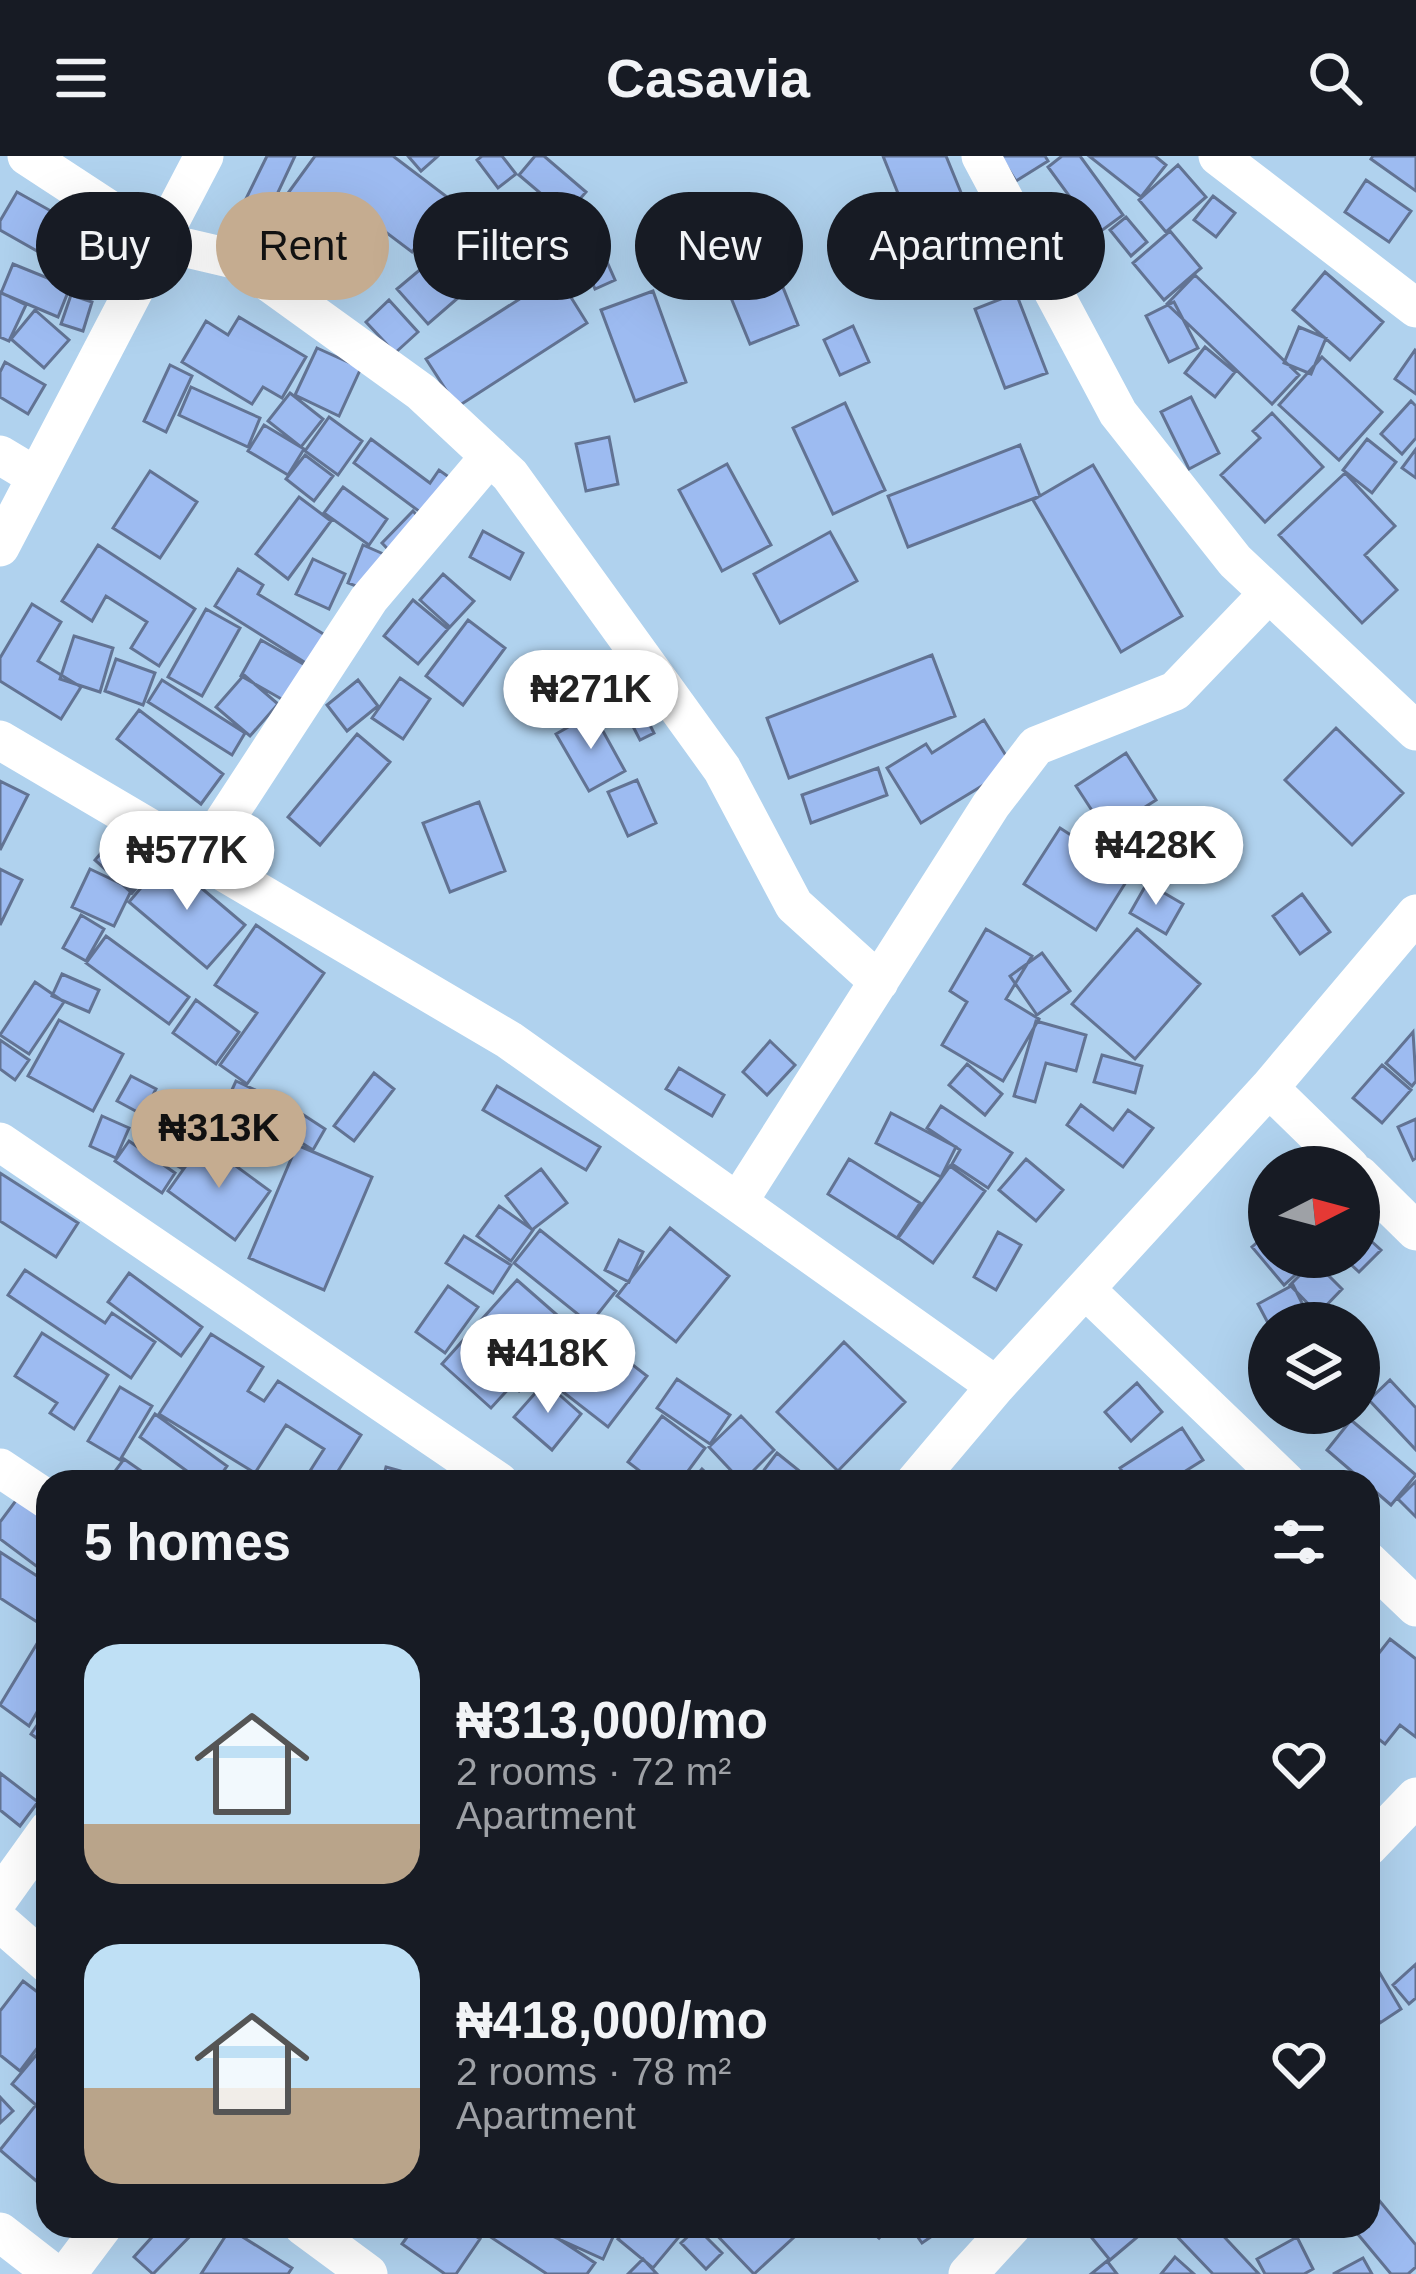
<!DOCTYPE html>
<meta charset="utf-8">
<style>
body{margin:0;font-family:Arial,sans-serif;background:#20242c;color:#f1f3f6;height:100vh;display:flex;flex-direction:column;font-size:45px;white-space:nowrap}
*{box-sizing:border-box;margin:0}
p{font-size:39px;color:#9ea1a6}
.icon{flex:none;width:66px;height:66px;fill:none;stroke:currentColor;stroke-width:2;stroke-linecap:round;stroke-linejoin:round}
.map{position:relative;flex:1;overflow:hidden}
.panel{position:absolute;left:36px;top:1314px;width:1344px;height:768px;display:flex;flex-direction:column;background:#171b24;border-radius:36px;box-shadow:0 12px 48px #0002}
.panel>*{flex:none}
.hud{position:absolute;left:36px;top:36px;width:1344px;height:108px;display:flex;gap:24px}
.needle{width:78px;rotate:84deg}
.controls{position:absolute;left:1248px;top:990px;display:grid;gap:24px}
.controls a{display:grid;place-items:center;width:132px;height:132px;border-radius:50%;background:#171b24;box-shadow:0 12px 48px #0002;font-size:60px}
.price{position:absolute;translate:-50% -102px;padding:0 27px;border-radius:42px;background:#fff;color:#222;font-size:39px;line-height:78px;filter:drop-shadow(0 3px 6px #0008)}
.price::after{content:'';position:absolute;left:50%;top:72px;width:36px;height:27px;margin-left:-18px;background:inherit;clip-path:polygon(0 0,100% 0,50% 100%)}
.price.selected{background:#c5ac90;color:#111}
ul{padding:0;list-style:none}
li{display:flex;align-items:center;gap:36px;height:300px;padding:0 48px}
li span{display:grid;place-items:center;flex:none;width:336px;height:240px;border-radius:36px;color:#555}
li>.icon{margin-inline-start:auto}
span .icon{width:144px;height:144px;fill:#fffc;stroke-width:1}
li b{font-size:51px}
h2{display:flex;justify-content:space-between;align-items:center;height:144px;padding:0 48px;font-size:51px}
.tag{padding:0 42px;border-radius:54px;background:#171b24;box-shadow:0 12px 48px #0002;font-size:42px;line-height:108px}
.tag.selected{background:#c5ac90;color:#111}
header{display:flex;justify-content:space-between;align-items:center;height:156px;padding:0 48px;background:#171b24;font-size:54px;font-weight:700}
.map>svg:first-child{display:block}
</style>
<header><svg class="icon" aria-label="menu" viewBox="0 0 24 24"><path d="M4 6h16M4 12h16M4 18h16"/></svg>Casavia<svg class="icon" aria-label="search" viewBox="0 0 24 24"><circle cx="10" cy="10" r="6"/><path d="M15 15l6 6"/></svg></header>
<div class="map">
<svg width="1416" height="2118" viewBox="0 0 1416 2118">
<rect width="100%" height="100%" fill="#b0d2ee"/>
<path fill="#9dbbf1" stroke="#627393" stroke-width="3" d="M267,0H295L259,77L235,65Z
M315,0H393L451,44L412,96L379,71L357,99L283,44Z
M408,0H438L421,15Z
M482,0H502L516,18L498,32L477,4Z
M535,0H544L586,36L566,59L519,19Z
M883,0H946L989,105L934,127Z
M1000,0H1045L1048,5L1016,25Z
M1062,0H1080L1123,59L1097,78L1048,11Z
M1089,0H1155L1166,9L1141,41Z
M1373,0H1416V35L1371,3Z
M1178,9L1206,41L1166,76L1139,44Z
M1366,24L1411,55L1389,86L1345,56Z
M17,36L124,96L104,133L0,74V65Z
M505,39L533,80L507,99L479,57Z
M1213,40L1235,57L1216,81L1194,64Z
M1076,52L1094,88L1061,104L1044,69Z
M1126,61L1147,86L1131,100L1110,74Z
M462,74L498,82L491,110L456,102Z
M1170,75L1201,112L1164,144L1133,107Z
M762,79L798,169L750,188L713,98Z
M600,90L615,124L595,133L580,98Z
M429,106L459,141L428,168L397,133Z
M13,108L70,131L58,161L1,137Z
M1325,116L1383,166L1350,204L1293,154Z
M557,119L587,167L457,251L426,203Z
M1195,119L1299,219L1272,248L1167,148Z
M653,135L686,226L635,245L601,154Z
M0,136L26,149L9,185L0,181Z
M1016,137L1047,217L1005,232L975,153Z
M71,139L92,146L83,175L61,168Z
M389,144L418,176L395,197L366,166Z
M1174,146L1198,192L1169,206L1146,160Z
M35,154L69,184L44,212L11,183Z
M239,161L306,201L282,242L263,231L252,248L182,206L206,165L228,179Z
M853,170L869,206L840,219L824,184Z
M1299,171L1326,182L1311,218L1284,207Z
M1205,191L1235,216L1215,241L1185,217Z
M317,192L361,212L339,260L295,239Z
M1415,194L1416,195V238L1395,223Z
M1322,201L1382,256L1339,304L1279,249Z
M5,206L45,229L28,258L0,241V216Z
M170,209L192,220L166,276L144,265Z
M191,231L260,262L248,291L179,259Z
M290,237L323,263L301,291L268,265Z
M1191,241L1219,297L1189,313L1161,256Z
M1411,245L1416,250V282L1402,298L1381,278Z
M845,247L885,334L833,358L793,272Z
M1272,257L1323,311L1265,366L1221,319L1260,282L1253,275Z
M329,261L362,285L338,319L305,295Z
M264,269L304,293L288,319L248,295Z
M609,281L618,328L586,335L576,288Z
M371,283L430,327L439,314L470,336L443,373L354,307Z
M1367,283L1396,306L1372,337L1343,314Z
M1020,289L1040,340L908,391L888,340Z
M1416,293V322L1402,312Z
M305,299L333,320L314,345L286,323Z
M727,308L771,389L722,415L679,334Z
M1093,309L1182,460L1121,496L1033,344Z
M150,315L197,346L160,402L113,372Z
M1345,317L1395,370L1365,399L1397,434L1362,467L1279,379Z
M343,331L387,363L369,389L324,357Z
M299,341L331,365L288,423L256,398Z
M413,355L434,378L403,409L382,387Z
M483,375L523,397L510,423L470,401Z
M830,376L857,425L780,467L754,418Z
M98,389L195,453L159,510L131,492L147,466L106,440L92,465L62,445Z
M363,389L388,400L374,437L348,427Z
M313,403L345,418L329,453L296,438Z
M238,413L263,429L258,438L343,490L325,519L215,450Z
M443,418L474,445L450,471L420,444Z
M413,444L448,473L418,508L384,480Z
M32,448L61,466L38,505L81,531L61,563L0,525V502Z
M206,453L240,472L202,540L168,521Z
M468,464L505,492L463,549L426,520Z
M74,480L113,492L100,536L60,523Z
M261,484L305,509L285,545L241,520Z
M932,499L955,560L789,622L767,562Z
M116,503L155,517L143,549L105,535Z
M244,519L278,548L250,580L216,551Z
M400,522L430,543L403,583L372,562Z
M162,524L245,577L232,599L148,546Z
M358,524L378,550L347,575L327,549Z
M639,547L654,577L640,584L625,555Z
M139,554L223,618L201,648L117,583Z
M593,557L625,615L589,635L556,578Z
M984,564L1013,611L921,667L887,612L926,588L932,597Z
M1336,572L1403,637L1352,689L1285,624Z
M357,578L390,606L320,689L288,661Z
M1126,597L1156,644L1106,676L1076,630Z
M878,612L887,639L811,667L802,639Z
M637,624L656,667L628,680L608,636Z
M0,625L28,639L0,694Z
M479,646L505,715L450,736L423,667Z
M1060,672L1131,718L1096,774L1024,728Z
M113,683L150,716L132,737L95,704Z
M166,702L245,769L207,812L129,746Z
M0,713L22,724L0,769Z
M90,713L132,733L114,770L72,751Z
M1147,727L1183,748L1166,778L1130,757Z
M1302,738L1330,776L1300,798L1273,760Z
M81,759L104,773L86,805L63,792Z
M256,769L324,817L247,928L220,909L257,857L215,829Z
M986,773L1032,800L1006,843L1039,863L1003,925L942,889L967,846L950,835Z
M1137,773L1200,828L1135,903L1072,848Z
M106,780L189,841L169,868L86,807Z
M1042,797L1070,835L1037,859L1010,820Z
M62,818L99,834L89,856L52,840Z
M35,826L64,846L29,898L0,879Z
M196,844L239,876L216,908L173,877Z
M59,864L123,898L93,955L28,920Z
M1036,865L1086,879L1076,915L1046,907L1035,946L1014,940Z
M1413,876L1416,925L1412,930L1386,907Z
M0,884L29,904L15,924L0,913Z
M770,885L795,909L767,939L743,916Z
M1102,899L1142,910L1135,937L1094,926Z
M967,908L1002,938L985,959L949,929Z
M1382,909L1411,934L1382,967L1353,942Z
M679,912L724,939L712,960L666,933Z
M374,917L394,933L354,985L334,970Z
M131,920L156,933L143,959L117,945Z
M236,925L294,952L284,975L225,949Z
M497,930L600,991L586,1014L483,954Z
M163,944L206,970L181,1012L138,987Z
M1081,949L1113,974L1128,954L1153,972L1123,1011L1067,969Z
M941,950L1012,997L988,1032L952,1008L960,994L927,972Z
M299,956L325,973L313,994L286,977Z
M891,957L956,991L941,1021L876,987Z
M226,958L263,981L248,1003L212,980Z
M102,960L129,972L116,1002L90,990Z
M1416,963V1002L1413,1004L1398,971Z
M129,985L175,1017L162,1037L115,1005Z
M203,986L270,1035L235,1084L168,1035Z
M297,989L372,1021L324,1134L249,1102Z
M849,1003L920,1047L897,1082L828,1038Z
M1026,1003L1063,1034L1036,1065L999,1034Z
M950,1010L985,1035L933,1107L898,1082Z
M541,1013L567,1047L532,1074L506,1040Z
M0,1017L78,1067L56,1101L0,1065Z
M499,1050L533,1074L511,1105L477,1080Z
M670,1072L729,1120L676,1186L617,1140Z
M540,1074L616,1135L590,1168L514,1107Z
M1359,1074L1381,1094L1359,1116L1343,1101H1359Z
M998,1076L1021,1089L996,1134L974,1121Z
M1269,1076V1101H1296L1304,1111L1284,1129L1252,1091Z
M464,1080L511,1109L493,1137L446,1107Z
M619,1084L643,1096L629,1126L605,1114Z
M1314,1105L1342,1133L1318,1158L1290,1129Z
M25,1114L105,1167L112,1157L155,1186L131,1222L8,1139Z
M129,1117L202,1171L181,1200L108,1146Z
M517,1124L573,1173L519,1235L512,1229L491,1252L442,1208Z
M1293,1129L1312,1167L1269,1169L1258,1148Z
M448,1130L478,1151L445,1197L416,1176Z
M584,1171L647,1220L608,1271L545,1222Z
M42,1177L108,1219L74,1273L50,1257L57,1247L15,1220Z
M211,1178L263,1211L248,1235L264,1245L278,1225L361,1279L331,1326H303L324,1293L286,1269L255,1317L159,1258Z
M844,1186L905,1246L838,1315L777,1256Z
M1359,1210L1376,1225L1359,1245Z
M677,1223L730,1259L710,1288L657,1252Z
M1390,1224L1416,1252V1294L1369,1244Z
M545,1226L581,1258L552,1294L514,1261Z
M1137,1227L1162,1256L1131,1285L1105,1256Z
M120,1231L152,1250L120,1304L88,1285Z
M155,1258L227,1310L216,1326H202L140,1281Z
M662,1260L705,1292L680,1326H654L628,1306Z
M741,1260L774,1294L742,1326L709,1291Z
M1351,1264L1416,1319L1391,1349L1327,1294Z
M1182,1272L1203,1304L1168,1326H1129L1120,1312Z
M777,1297L812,1325L811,1326H755Z
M124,1303L157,1326H107Z
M386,1311L440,1326H382Z
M702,1313L716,1326H691Z
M1416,1325V1361L1398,1343Z
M20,1339L48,1359V1409L43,1415L0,1383V1366Z
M0,1396L48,1427V1473L0,1442Z
M41,1481L48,1485V1537L29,1570L0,1549Z
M1390,1483L1416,1503V1581L1400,1569L1385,1588L1368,1575V1511Z
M48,1553V1590L31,1578Z
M0,1617L38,1646L20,1670L0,1654Z
M1372,1804L1401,1853L1377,1869L1368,1854V1807Z
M1416,1808V1842L1409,1848L1393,1829Z
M23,1825L48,1844V1878L20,1915L0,1899V1855Z
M1368,1856L1380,1866L1368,1879Z
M48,1885V2035L0,1994L36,1949L12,1928Z
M0,1941L13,1955L0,1967Z
M1373,2037L1416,2089V2111L1408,2118H1391L1351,2070H1368V2041Z
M162,2070H200L153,2118L134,2101Z
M415,2070H461L480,2083L456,2118H445L402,2088Z
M474,2070H539L595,2107L587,2118H547Z
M530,2070H612L617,2072L603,2103Z
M629,2070H688L653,2112L618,2083Z
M708,2070H802L804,2072L754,2118Z
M865,2070H889L879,2082Z
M910,2070H938L941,2074L922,2087Z
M1136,2070L1142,2077L1110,2104L1083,2071Z
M1167,2070H1214L1259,2118H1213Z
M697,2072L722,2097L706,2113L681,2087Z
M230,2073L292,2112L288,2118H201Z
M1297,2081L1313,2113L1304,2118H1265L1257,2103Z
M1175,2101L1194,2118H1161Z
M1363,2102L1372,2118H1333Z
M643,2103L657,2118H628Z
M1107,2105L1117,2118H1091Z"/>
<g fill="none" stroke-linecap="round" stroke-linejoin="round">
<path stroke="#fff" stroke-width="39" d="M27,0L157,85L238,104L421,236L510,319L722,613L794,749L879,826
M981,0L1118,257L1235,405L1416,575
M1218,0L1416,152
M0,299L35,320
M0,391L204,0
M0,584L509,884L996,1230
M200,702L369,443L490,300
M1269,932L1350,1011
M0,986L499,1326
M1359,1019L1416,1075
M738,1046L991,649L1036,590L1175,535L1269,437
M1085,1133L1286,1326
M0,1312L48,1344
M915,1326L996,1230L1269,932L1416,758
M1368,1405L1416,1451
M1368,1691L1416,1641
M0,1741L48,1674
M0,1766L48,1808
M303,2070L368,2118
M0,2076L54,2118
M67,2118L103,2070
M968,2118L1012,2070"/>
</g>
</svg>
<div class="controls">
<a><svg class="needle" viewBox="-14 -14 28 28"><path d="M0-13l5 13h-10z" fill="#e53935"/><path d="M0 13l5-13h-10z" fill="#9ea1a6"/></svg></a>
<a><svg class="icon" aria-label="layers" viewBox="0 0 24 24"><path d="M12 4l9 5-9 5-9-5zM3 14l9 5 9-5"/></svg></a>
</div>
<b class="price" style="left:591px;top:596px">₦271K</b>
<b class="price" style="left:1156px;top:752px">₦428K</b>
<b class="price" style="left:187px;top:757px">₦577K</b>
<b class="price selected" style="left:219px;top:1035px">₦313K</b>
<b class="price" style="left:548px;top:1260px">₦418K</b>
<div class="hud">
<a class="tag">Buy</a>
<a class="tag selected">Rent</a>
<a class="tag">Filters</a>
<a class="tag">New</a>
<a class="tag">Apartment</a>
</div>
<section class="panel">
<h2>5 homes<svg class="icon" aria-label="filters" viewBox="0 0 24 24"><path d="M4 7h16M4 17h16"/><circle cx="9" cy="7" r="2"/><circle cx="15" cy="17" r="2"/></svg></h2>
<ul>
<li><span style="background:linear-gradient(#bfe0f5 75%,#b9a48a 0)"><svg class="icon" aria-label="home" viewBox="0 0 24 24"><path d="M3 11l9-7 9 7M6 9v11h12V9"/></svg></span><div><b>₦313,000/mo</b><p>2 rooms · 72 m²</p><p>Apartment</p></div><svg class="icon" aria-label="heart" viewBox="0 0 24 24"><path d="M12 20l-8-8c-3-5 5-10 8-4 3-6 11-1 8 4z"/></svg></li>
<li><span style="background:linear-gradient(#bfe0f5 60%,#b9a48a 0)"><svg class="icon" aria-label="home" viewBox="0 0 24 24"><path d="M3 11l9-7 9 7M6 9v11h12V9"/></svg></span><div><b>₦418,000/mo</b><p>2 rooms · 78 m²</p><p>Apartment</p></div><svg class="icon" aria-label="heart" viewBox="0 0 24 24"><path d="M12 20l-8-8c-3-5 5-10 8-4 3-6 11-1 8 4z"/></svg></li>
</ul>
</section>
</div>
